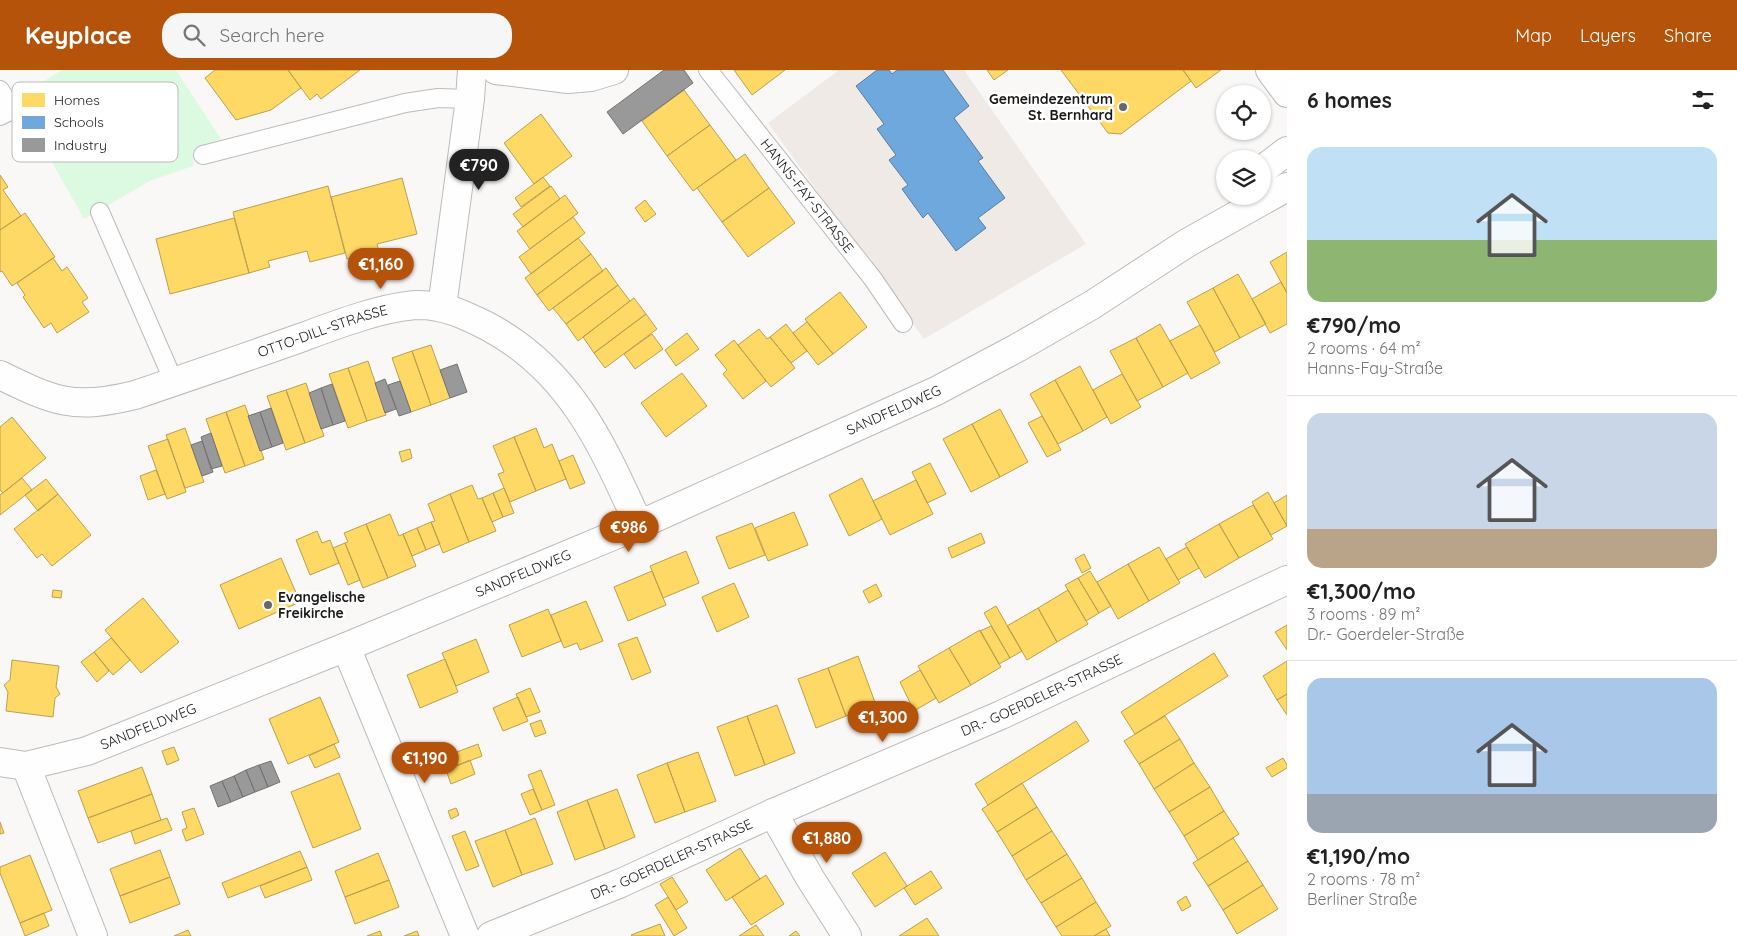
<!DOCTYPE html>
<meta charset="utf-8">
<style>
body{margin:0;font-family:Quicksand,sans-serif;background:#f6f6f6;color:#222;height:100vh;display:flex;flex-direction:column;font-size:19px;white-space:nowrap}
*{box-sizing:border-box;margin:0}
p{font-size:16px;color:#767676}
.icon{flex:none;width:28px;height:28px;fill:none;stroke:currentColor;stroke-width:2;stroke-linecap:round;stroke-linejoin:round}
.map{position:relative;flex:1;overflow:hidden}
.panel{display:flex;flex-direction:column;background:#fff;width:450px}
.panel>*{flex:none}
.buttons{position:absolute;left:1216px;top:15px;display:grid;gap:10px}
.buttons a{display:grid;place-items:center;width:55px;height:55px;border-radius:50%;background:#fff;box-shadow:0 1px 4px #0004;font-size:25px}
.price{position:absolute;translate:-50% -42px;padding:0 11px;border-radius:18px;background:#b45309;color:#fff;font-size:16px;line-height:32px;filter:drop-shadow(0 1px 2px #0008)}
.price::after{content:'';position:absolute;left:50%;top:30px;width:15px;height:11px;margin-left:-8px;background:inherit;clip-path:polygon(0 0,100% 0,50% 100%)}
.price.active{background:#222;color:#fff}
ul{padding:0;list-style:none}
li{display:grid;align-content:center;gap:10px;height:265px;padding:0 20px}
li+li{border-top:1px solid #e0e0e0}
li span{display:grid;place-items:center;height:155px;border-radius:15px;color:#555}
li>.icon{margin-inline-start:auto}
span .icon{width:90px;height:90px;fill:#fffc;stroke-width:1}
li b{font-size:21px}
h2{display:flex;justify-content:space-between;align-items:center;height:60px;padding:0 20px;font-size:21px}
header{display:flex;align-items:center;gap:30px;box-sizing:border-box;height:70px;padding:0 25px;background:#b45309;color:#fff}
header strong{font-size:24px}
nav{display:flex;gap:28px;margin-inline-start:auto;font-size:18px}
.search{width:350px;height:45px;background:#f6f6f6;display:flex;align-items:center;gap:12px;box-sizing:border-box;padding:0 18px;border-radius:20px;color:#767676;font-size:19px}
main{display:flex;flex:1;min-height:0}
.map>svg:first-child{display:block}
</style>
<header>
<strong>Keyplace</strong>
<div class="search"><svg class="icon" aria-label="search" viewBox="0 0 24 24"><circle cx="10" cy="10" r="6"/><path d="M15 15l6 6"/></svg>Search here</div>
<nav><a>Map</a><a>Layers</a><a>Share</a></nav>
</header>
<main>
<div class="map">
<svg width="1287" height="866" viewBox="0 0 1287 866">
<rect width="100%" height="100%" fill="#faf8f7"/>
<path fill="#f0eae6" d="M839,0H964L1086,174L924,269L768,53Z"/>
<path fill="#dcfae1" d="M62,0H176L221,69L194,80L193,96L150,111L84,149L16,28Z"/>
<path fill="#ffd966" stroke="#bba04f" d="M215,0H288L301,18L271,40L236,50L205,8Z
M288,0H360L321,29L317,24L310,30Z
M734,0H785L752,25Z
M987,0H1008L994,10Z
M1061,0H1183L1191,11L1121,64L1108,63Z
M1183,0H1221L1196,18Z
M684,20L710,55L667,86L642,51Z
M541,44L572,86L534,114L504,73Z
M710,55L736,90L693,121L667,86Z
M745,84L769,118L722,152L697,118Z
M0,105L8,117L3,120L21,146L0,160Z
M543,107L550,116L521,137L515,128Z
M402,108L417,164L377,174L379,181L347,189L331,127Z
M328,116L345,183L310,192L307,181L268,191L270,197L249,203L233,142Z
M551,116L560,129L523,157L513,144Z
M769,118L795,153L748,187L722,152Z
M565,125L578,143L530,179L517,161Z
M645,130L656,144L645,152L635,138Z
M25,143L55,187L12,216L2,201L0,202V160Z
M573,147L585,163L531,204L519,187Z
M234,148L249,203L170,224L156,169Z
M578,168L591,184L537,225L525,208Z
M1287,182V223L1270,192Z
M591,184L603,201L549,241L537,225Z
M53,188L62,201L67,197L88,228L82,232L89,242L57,263L51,253L44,258L23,227L25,225L17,213Z
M606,198L618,215L566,254L553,238Z
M1238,204L1266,254L1240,268L1213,218Z
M1281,212L1287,223V254L1270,263L1252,229Z
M618,215L630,231L578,271L566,254Z
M1213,218L1240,268L1215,282L1187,232Z
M840,222L867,257L833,284L805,249Z
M634,228L646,244L594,283L583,267Z
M646,244L657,259L605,298L594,283Z
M807,252L833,284L818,295L793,263Z
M786,254L807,281L791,293L770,267Z
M1160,254L1188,303L1163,317L1136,268Z
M1200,255L1220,293L1191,309L1170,271Z
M759,259L767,269L770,267L795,298L771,317L738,275Z
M687,263L699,279L676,296L665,280Z
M652,264L663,279L635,299L624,284Z
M1136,268L1163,317L1137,331L1110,281Z
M734,270L766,311L743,329L723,304L727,300L715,285Z
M431,275L450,328L431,335L412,281Z
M412,281L431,335L411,342L392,288Z
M368,291L386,345L367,351L348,298Z
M1080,296L1107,347L1083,361L1055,310Z
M348,298L367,351L348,358L329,304Z
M682,303L707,336L666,367L641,333Z
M1122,304L1141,337L1111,354L1093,320Z
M1055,310L1083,361L1058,374L1030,324Z
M306,313L324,366L305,373L286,320Z
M286,320L305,373L286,380L267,326Z
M245,335L264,389L245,396L226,342Z
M1000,339L1028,392L1000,407L972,354Z
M226,342L245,396L225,403L206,349Z
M1042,346L1061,380L1047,387L1028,353Z
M12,347L46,388L3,423L0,420V357Z
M972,354L1000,407L971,422L943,369Z
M185,358L204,412L185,418L166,365Z
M536,358L544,378L552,374L566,409L536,421L514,367Z
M514,367L536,421L510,432L498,404L504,402L493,376Z
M168,369L186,422L167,429L148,376Z
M410,379L412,388L402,392L399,382Z
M573,385L585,413L570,419L559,391Z
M930,393L946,424L927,433L912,402Z
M156,400L165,424L148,430L140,406Z
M22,408L32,420L0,445V425Z
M862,408L882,449L849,466L829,425Z
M46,409L58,424L38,441L25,425Z
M916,410L933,444L890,465L873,431Z
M472,415L478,429L482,428L496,461L469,472L450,424Z
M504,418L514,443L503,447L493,423Z
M1268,422L1287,456L1271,465L1252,432Z
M493,423L503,447L492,452L482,428Z
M58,424L91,465L52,496L42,484L37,488L14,459Z
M450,424L469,472L443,483L431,452L435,451L428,434Z
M1287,425V456L1274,433Z
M1253,435L1273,469L1239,488L1219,454Z
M794,442L808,475L768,491L755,458Z
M390,444L399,466L403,464L416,496L388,508L366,454Z
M431,452L440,474L426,480L417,458Z
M752,453L765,485L729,499L716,467Z
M366,454L388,508L363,518L345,473L348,472L344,463Z
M1219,454L1239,488L1205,508L1185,474Z
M417,458L426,480L412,486L403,464Z
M317,461L322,473L330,470L339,493L310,505L296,470Z
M981,463L985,473L952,488L948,478Z
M345,473L360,510L348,515L333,478Z
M1159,477L1180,513L1149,531L1128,494Z
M1187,477L1199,498L1178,510L1166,489Z
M686,481L699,513L663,528L650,496Z
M1084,484L1091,498L1082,503L1075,489Z
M281,488L300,532L239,559L220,515Z
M1128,494L1149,531L1118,549L1097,512Z
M652,501L666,535L628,551L614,517Z
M1090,501L1111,536L1099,543L1078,508Z
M1078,508L1099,543L1086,551L1065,515Z
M734,513L749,547L717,562L702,527Z
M876,514L882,526L869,533L863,521Z
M53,520L62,521L61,528L52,527Z
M1068,520L1088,554L1057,572L1038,538Z
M143,528L179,572L141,603L105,560Z
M586,531L603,571L580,580L577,573L564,578L551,545Z
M996,536L1022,581L1010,588L984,543Z
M1038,538L1057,572L1027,590L1007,556Z
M548,539L561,571L522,587L509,555Z
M1287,555V580L1275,562Z
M991,556L1010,588L999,594L980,561Z
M980,560L1001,597L971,615L949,578Z
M637,567L651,602L632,610L618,574Z
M111,568L130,590L113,605L94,582Z
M476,569L489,602L456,616L442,583Z
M949,578L971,615L939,633L918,596Z
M94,582L109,601L97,612L81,592Z
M1214,583L1228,606L1135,664L1121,642Z
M858,586L876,635L846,646L828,598Z
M445,589L458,622L420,638L407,605Z
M12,590L59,596L56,617L60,624L55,628L53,647L6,641L8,622L4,615L10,610Z
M1287,591V624L1277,630L1263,606Z
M828,598L846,646L816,658L798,609Z
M920,600L936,628L914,641L900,612Z
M530,618L540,642L526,647L516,624Z
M1287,624V645L1277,630Z
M320,627L339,672L288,694L269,649Z
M518,627L528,651L503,661L493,638Z
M777,635L795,683L765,695L747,646Z
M747,646L765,695L735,706L717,657Z
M1165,646L1180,669L1139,694L1124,671Z
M541,650L546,663L535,667L530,654Z
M1076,651L1089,671L988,735L975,714Z
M1180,669L1194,693L1154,719L1139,694Z
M334,674L340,687L315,698L309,686Z
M478,674L482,686L446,700L441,688Z
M174,677L179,690L167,695L162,681Z
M698,682L716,731L685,742L667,693Z
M1283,688L1287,695V698L1272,707L1266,698Z
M470,690L475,704L451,714L446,700Z
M667,693L685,742L655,753L637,705Z
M1194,693L1210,717L1169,742L1154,719Z
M142,697L152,724L88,748L78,721Z
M541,700L555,735L542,740L528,705Z
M339,703L361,759L313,778L291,722Z
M1022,713L1037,737L997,762L982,739Z
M1210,717L1224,741L1184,766L1169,742Z
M533,719L542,740L530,745L521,724Z
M617,719L635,767L605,779L587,730Z
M152,724L161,750L98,773L88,748Z
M587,730L605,779L575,790L557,742Z
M1037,737L1052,761L1012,786L997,762Z
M194,738L204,764L186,771L182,760L187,758L182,742Z
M456,738L459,745L451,749L448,741Z
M1224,741L1239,764L1198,790L1184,766Z
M167,748L172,760L135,774L131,761Z
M535,748L553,794L522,805L505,760Z
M0,752L4,763L0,764Z
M505,760L522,805L493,817L475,771Z
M465,761L479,796L466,801L452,766Z
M1052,761L1067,784L1026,810L1012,786Z
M1233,768L1248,791L1208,816L1193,793Z
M740,778L760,809L726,831L706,800Z
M160,780L170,807L120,826L110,799Z
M300,781L307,797L228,828L222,813Z
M885,782L907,816L875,837L852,803Z
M378,783L389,810L345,827L335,801Z
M1067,784L1082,808L1041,833L1026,810Z
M30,785L52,840L20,853L0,803V797Z
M1248,791L1263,815L1223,840L1208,816Z
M307,797L312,810L265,828L260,816Z
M931,801L942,818L915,835L904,818Z
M766,805L784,834L751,855L732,827Z
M170,807L180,834L130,853L120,826Z
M672,807L688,832L676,840L660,814Z
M1082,808L1096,832L1056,857L1041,833Z
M389,810L399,837L355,854L345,827Z
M1263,815L1278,839L1237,864L1223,840Z
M1186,826L1191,836L1182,841L1177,832Z
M668,827L687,858L674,866L655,835Z
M1096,832L1111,856L1094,866H1062L1056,857Z
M44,843L49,856L25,866L20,853Z
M927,848L939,866H899Z
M660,854L665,866H632L631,865Z
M756,855L764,866H739Z
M1106,859L1110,866H1094Z
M188,860L191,866H174Z
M380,861L382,866H367Z
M417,861L419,866H404Z
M796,861L800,866H789Z"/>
<path fill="#6fa8dc" stroke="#567da2" d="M877,0H889L892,4L897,0H943L969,36L954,48L983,88L978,91L1005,128L978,148L986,158L956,181L928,143L923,148L902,119L908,115L889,90L896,85L877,59L884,54L856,16Z"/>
<path fill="#999" stroke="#737373" d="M664,0H684L693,13L623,64L607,42Z
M457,294L467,322L450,328L440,300Z
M385,309L396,339L385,343L375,313Z
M400,311L411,342L399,346L388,315Z
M332,314L345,351L333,355L321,318Z
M321,318L333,355L321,359L309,323Z
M271,338L283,373L272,377L260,342Z
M260,342L272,377L260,381L248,346Z
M211,363L222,396L211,399L201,367Z
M202,371L213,402L202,406L191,375Z
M271,691L280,712L268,717L259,695Z
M259,695L268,717L255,722L246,700Z
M246,700L255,722L243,727L234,706Z
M234,706L243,727L231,732L222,711Z
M222,711L231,732L218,737L210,716Z"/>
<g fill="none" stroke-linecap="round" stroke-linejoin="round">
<g stroke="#bcbbba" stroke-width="20">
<g id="lane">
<path id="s1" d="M708,0L873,209L903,253"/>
<path d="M0,20L12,40L0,46"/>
<path d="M203,85L405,33L438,28L470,29"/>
<path d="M100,142L174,312"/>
</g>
</g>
<g stroke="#bcbbba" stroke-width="30">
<g id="street">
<path d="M496,0L568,9L591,7L614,0"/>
<path d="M1262,100L1287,81"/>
<path d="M442,237L470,29L472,0"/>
<path id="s2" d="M0,305C55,332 74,340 135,325C191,306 247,287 303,267C335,255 385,236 419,235C444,235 465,245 487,256C570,300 602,374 639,455"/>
<path d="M346,577L465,866"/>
<path id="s3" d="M0,692L26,696L87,681L346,577L639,455L936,321L1017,278L1092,235L1187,173L1287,117"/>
<path d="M26,696L93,866"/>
<path d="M773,743L810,808L847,866"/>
<path id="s4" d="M491,866L621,813L773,743L1001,645L1287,510"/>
</g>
</g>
<g stroke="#bcbbba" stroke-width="30">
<path id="secondary" d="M1270,0L1287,23"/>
</g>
<use href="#lane" stroke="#fefefe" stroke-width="18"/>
<use href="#street" stroke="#fefefe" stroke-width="28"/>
<use href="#secondary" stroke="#fefefe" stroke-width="28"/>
</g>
<g fill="#696867" stroke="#fff" stroke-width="2">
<circle cx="1123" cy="37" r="5"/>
<circle cx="268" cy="535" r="5"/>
</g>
<g text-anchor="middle" stroke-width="5" stroke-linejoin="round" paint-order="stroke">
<g font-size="14" font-weight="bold" fill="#1b1a19" stroke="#fff" text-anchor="end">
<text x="1113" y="34">Gemeindezentrum<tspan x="1113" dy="16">St. Bernhard</tspan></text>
<text x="278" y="532" text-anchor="start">Evangelische<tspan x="278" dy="16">Freikirche</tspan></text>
</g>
<g font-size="14" fill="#1b1a19" stroke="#fff">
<text dy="5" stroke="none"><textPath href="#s1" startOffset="160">HANNS-FAY-STRASSE</textPath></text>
<text dy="5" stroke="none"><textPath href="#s2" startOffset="339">OTTO-DILL-STRASSE</textPath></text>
<text dy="5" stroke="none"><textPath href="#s3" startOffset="965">SANDFELDWEG</textPath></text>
<text dy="5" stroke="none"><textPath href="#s3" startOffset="560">SANDFELDWEG</textPath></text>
<text dy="5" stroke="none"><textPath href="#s4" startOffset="601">DR.- GOERDELER-STRASSE</textPath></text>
<text dy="5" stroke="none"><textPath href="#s3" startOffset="155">SANDFELDWEG</textPath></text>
<text dy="5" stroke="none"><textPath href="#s4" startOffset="196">DR.- GOERDELER-STRASSE</textPath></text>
</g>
</g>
<rect x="12" y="12" width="166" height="80" rx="8" fill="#fff" stroke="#bbbaba" stroke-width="1"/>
<rect x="22" y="23" width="23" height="14" fill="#ffd966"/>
<rect x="22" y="46" width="23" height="13" fill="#6fa8dc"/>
<rect x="22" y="68" width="23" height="14" fill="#999"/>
<g font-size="14" fill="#1b1a19">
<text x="54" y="35">Homes</text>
<text x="54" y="57">Schools</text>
<text x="54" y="80">Industry</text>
</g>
</svg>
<div class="buttons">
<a><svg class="icon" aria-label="locate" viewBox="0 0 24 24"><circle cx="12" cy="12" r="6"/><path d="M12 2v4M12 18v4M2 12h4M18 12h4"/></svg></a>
<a><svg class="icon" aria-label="layers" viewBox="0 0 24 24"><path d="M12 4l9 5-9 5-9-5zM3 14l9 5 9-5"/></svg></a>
</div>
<b class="price active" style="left:479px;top:121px">€790</b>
<b class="price" style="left:381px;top:220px">€1,160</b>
<b class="price" style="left:629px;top:483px">€986</b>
<b class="price" style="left:883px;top:673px">€1,300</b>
<b class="price" style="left:425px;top:714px">€1,190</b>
<b class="price" style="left:827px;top:794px">€1,880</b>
</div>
<section class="panel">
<h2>6 homes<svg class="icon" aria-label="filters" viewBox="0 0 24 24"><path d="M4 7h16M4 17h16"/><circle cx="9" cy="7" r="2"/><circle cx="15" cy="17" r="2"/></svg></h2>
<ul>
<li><span style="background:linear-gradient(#bfe0f5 60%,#8fb573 0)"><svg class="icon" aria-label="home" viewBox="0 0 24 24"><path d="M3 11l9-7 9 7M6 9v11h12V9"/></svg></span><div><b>€790/mo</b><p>2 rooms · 64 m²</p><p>Hanns-Fay-Straße</p></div></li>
<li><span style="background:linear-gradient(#c9d6e8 75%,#b9a48a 0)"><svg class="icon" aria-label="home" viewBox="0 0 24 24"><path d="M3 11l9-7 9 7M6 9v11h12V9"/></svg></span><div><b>€1,300/mo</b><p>3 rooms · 89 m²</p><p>Dr.- Goerdeler-Straße</p></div></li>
<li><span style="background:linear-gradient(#a9c7e8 75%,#9aa5b1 0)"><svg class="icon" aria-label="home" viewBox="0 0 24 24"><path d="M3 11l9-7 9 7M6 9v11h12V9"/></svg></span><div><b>€1,190/mo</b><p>2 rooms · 78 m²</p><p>Berliner Straße</p></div></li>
</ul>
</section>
</main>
